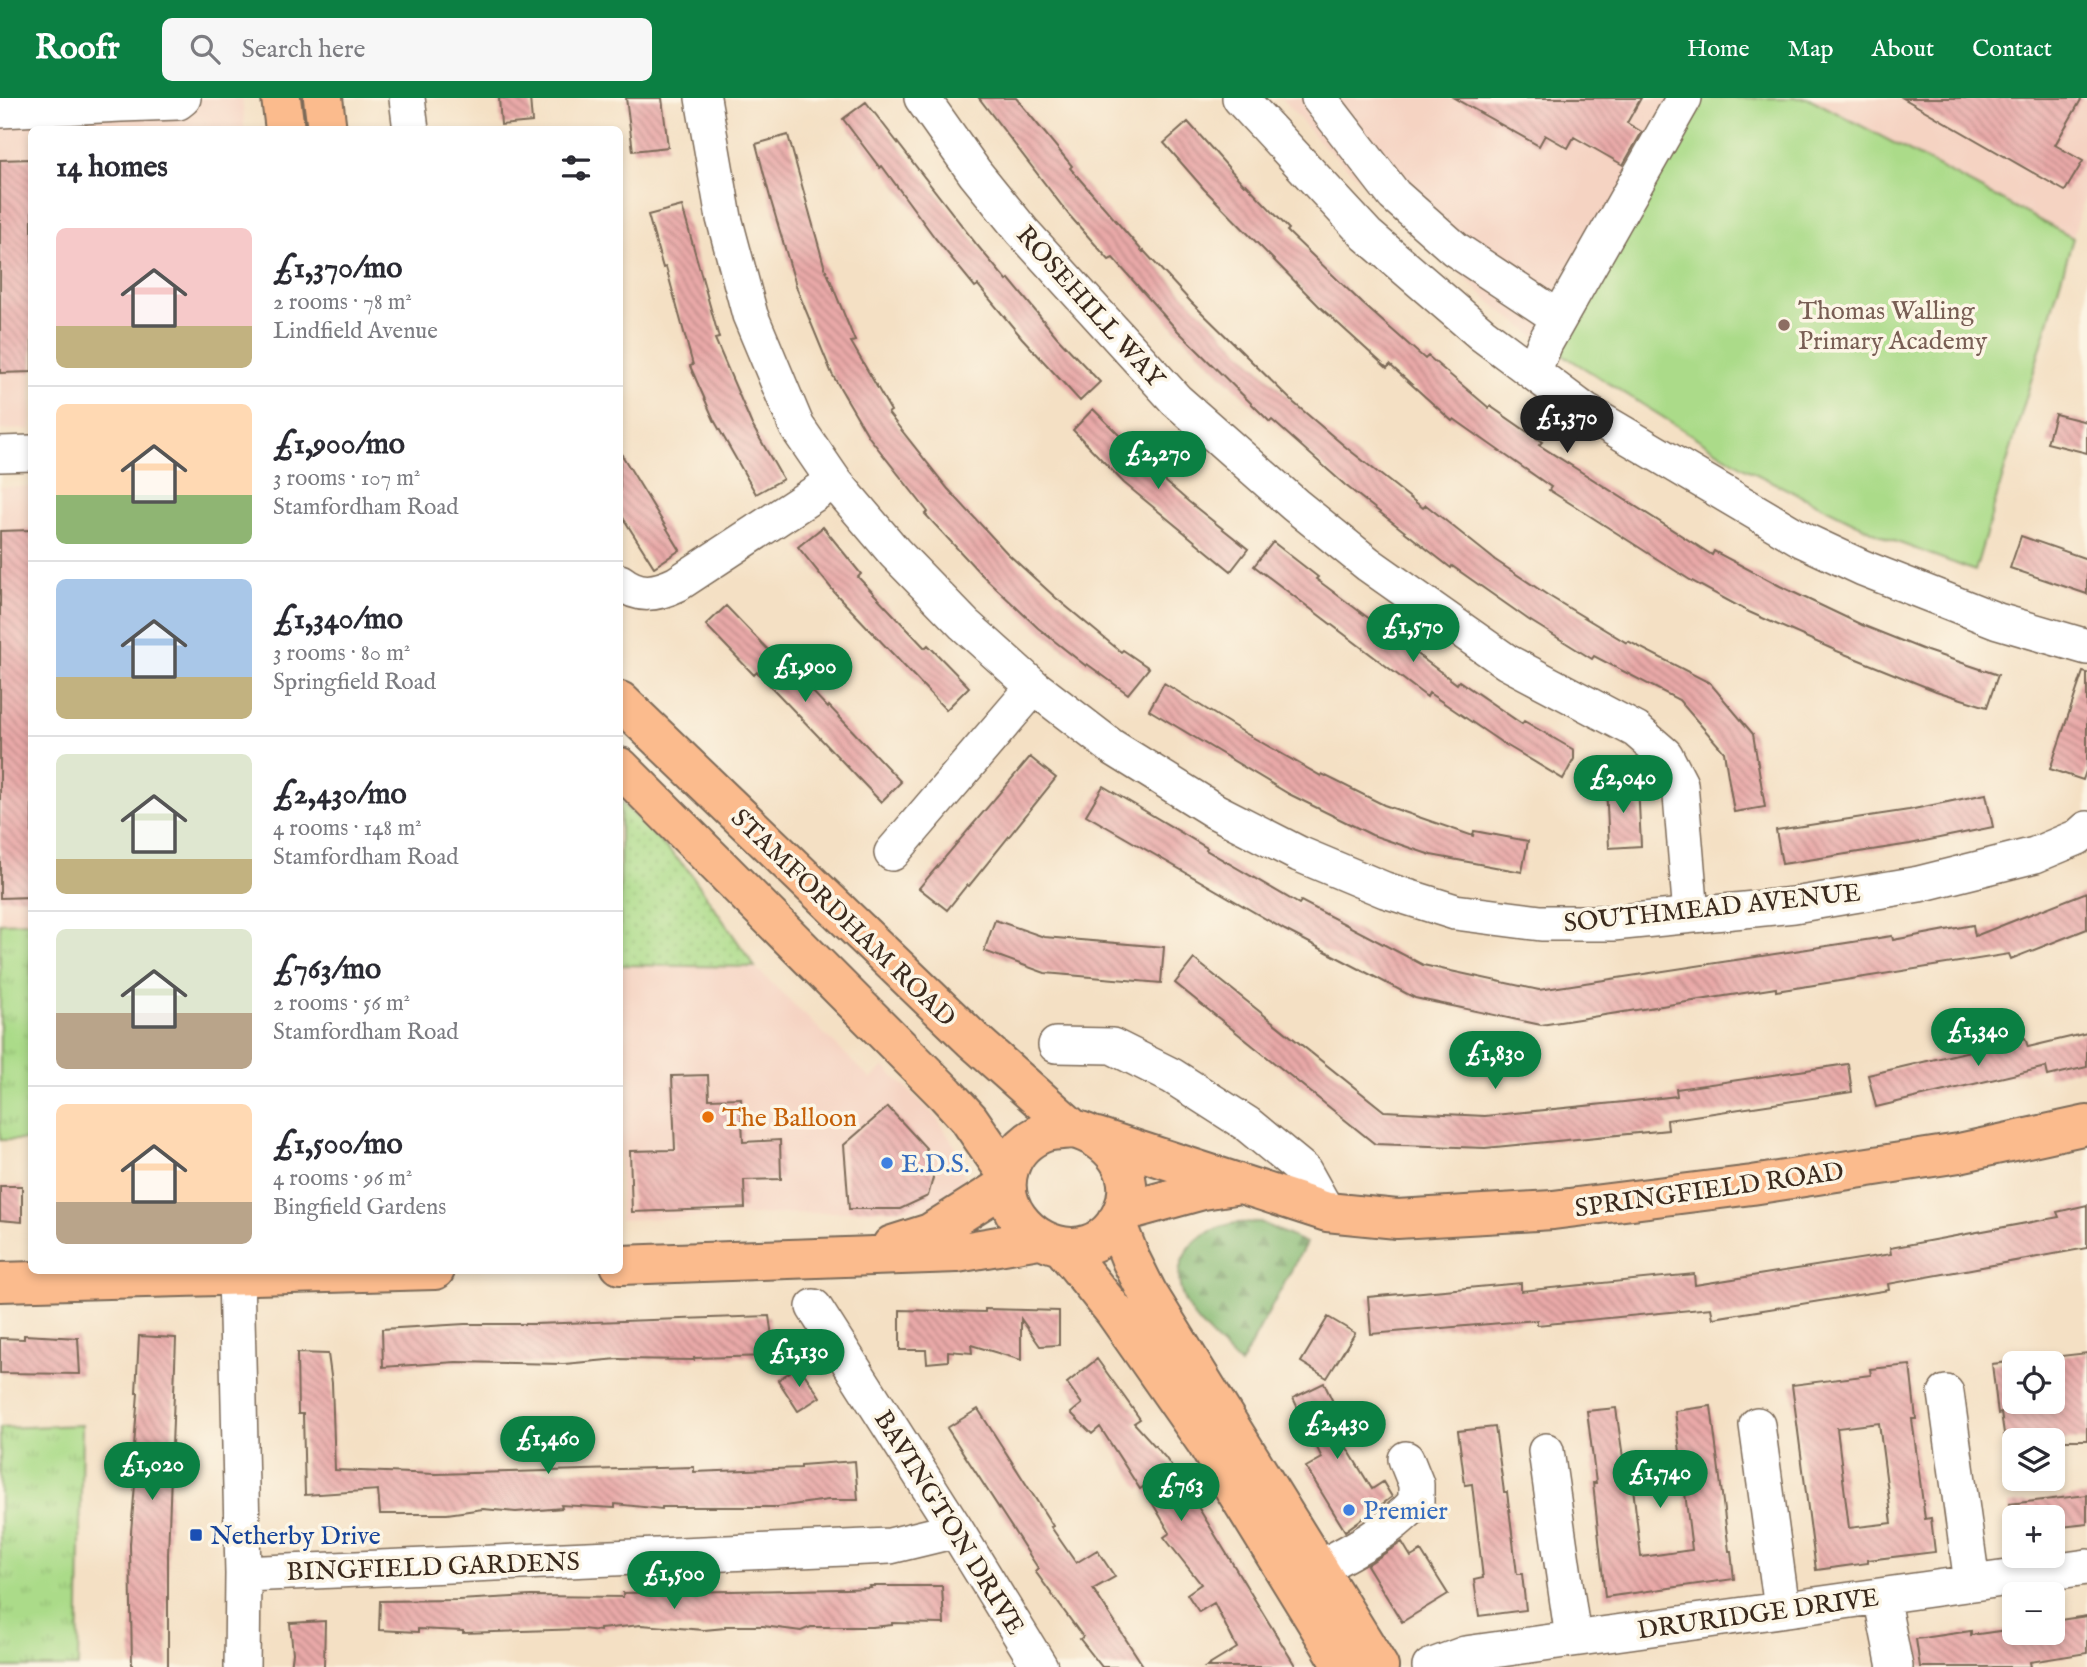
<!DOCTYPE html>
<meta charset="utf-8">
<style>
body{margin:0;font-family:"IM FELL English",serif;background:#f7f7f7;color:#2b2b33;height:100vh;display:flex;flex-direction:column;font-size:26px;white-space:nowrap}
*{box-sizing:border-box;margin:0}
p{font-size:23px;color:#7c7c81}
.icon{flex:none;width:38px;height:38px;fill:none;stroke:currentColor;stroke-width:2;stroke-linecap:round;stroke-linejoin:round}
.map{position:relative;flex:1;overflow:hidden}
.details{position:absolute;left:28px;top:28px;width:595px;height:1148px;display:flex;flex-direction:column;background:#fff;border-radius:10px;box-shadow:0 4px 10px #0003}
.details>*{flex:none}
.fabs{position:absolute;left:2002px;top:1253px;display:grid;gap:14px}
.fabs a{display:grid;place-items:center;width:63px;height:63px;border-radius:10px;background:#fff;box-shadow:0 4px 10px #0003;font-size:35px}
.price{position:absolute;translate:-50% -60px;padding:0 16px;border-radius:24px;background:#0b8043;color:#fff;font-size:23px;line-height:46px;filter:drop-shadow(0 2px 4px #0008)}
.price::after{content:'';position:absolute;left:50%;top:42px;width:21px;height:16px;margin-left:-10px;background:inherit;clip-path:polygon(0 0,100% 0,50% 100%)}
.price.selected{background:#222;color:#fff}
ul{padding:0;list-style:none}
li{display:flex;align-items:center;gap:21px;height:175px;padding:0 28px}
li+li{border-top:2px solid #e1e1e2}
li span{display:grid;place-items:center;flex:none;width:196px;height:140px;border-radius:10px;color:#555}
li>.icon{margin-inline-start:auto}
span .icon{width:84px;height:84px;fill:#fffc;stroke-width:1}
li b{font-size:30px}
h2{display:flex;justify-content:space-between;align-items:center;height:84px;padding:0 28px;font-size:30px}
header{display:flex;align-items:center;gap:42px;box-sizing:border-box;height:98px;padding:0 35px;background:#0b8043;color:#fff}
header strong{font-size:33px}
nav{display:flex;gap:38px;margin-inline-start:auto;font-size:24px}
.search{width:490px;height:63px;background:#f7f7f7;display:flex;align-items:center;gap:18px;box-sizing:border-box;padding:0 24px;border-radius:10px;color:#7c7c81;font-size:26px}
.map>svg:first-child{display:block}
</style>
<header>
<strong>Roofr</strong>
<div class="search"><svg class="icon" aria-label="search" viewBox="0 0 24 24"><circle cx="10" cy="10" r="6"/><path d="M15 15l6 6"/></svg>Search here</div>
<nav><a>Home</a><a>Map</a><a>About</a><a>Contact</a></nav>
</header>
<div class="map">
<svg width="2087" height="1569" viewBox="0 0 2087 1569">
<defs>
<pattern id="grass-dots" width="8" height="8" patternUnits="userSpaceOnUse" patternTransform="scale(1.75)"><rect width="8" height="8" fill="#abdb89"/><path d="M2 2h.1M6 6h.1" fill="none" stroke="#94bc76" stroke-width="1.8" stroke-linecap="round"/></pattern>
<pattern id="forest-firs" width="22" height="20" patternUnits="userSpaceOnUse" patternTransform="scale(1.75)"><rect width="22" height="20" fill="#88bb75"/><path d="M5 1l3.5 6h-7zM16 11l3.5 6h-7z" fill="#70985f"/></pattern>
<pattern id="park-tufts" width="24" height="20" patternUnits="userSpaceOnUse" patternTransform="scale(1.75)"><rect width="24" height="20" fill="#abdb89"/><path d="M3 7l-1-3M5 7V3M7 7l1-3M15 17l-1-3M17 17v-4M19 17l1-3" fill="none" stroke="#94bc76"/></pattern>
<pattern id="building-back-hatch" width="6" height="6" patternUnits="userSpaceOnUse" patternTransform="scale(1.75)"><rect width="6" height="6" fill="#e9a9a8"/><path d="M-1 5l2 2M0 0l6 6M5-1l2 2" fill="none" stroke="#be8a88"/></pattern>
</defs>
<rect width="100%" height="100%" fill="#fcf5e5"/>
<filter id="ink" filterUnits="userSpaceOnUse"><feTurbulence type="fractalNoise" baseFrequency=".0143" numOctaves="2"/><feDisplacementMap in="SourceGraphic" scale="14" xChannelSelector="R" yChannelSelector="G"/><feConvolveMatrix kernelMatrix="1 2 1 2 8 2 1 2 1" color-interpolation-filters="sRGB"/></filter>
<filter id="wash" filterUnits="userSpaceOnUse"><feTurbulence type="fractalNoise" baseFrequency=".00686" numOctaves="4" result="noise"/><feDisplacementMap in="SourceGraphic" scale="28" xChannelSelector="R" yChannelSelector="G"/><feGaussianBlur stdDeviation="1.57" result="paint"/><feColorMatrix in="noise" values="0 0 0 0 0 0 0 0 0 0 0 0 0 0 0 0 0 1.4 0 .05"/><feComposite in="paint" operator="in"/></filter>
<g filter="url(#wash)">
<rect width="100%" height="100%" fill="#f4e0c4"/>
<path fill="#f5d3c2" d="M0,0H242L244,18V31L32,32L31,331L0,332Z
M1282,0H2087V91L1975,473L1886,440L1746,371L1545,245L1497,210L1317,41Z
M0,389H31V824L0,825Z
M620,867L755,869L871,981L884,969L935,1017L959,1055L965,1083L943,1105L920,1111L620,1122Z"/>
<path fill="url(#grass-dots)" stroke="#738254" stroke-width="2" d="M620,703L689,773L755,869L620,867Z"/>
<path fill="url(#forest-firs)" stroke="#62724a" stroke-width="2" d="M1259,1124L1306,1145L1240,1267C1225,1251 1207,1236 1194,1219C1164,1177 1182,1138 1231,1126C1240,1124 1250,1125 1259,1124Z"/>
<path fill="url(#park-tufts)" stroke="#738254" stroke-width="2" d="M31,824V1042H0V825Z
M82,1327L78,1569H0V1330Z"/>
<path fill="#abdb89" stroke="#738254" stroke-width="2" d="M1699,0H1809L2073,140L1975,473L1886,440L1746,371L1552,250Z"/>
<g id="blocks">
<path fill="url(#building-back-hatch)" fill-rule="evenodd" d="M499,0H530L532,24L501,27Z
M626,0H662L668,49L633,53Z
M979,0H1016L1072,68L1070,70L1143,154L1144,153L1191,204L1294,305L1348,351L1423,410L1426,407L1495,462L1549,498L1627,545L1628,543L1710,585L1753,636L1765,709L1734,714L1724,654L1679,602L1594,558L1592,561L1529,522L1452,468L1451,470L1345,387L1272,322L1270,324L1176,231L1113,160L1109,162L1069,117Z
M1454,0H1641L1627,25L1642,34L1623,67L1574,39L1568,50L1545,37L1539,48Z
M1903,0H2082L2055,47L2083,63L2065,93Z
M866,4L977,147L1007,183L1009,181L1057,239L1100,284L1080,303L1022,240L978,187L975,189L935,140L882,68L880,70L843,21Z
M1188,24L1244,87L1246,86L1289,131L1287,133L1362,205L1425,261L1428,258L1489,310L1490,308L1542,344L1539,347L1712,457L1714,453L1780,488L1862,527L1927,553L1998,577L1987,609L1936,593L1837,553L1749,514L1690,482L1576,409L1549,392L1551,389L1498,352L1454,321L1452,323L1390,267L1387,270L1320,209L1204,91L1164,45Z
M788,37L824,167L855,243L851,244L891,313L888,315L948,391L1007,455L1056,500L1121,554L1123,552L1149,570L1128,596L1087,566L1086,568L1038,530L979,474L925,416L928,414L869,339L832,276L797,191L771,103L756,46Z
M32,61V274L0,275V62Z
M682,108L719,240L715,241L752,327L783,381L756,396L714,322L690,268L693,267L666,169L663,170L648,117Z
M1093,311L1136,354L1134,356L1189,404L1248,451L1231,473L1124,385L1073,332Z
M2055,316L2087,324V355L2047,345Z
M620,354L680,452L654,469L620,415Z
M823,429L861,476L858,479L925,550L928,547L969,589L946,612L835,495L798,449Z
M32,432V799L0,800V433Z
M2021,438L2087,461V496L2010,470Z
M1273,444L1318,479L1316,481L1457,586L1459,583L1522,626L1524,623L1574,652V661L1563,681L1501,644L1429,595L1427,599L1254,468Z
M726,508L776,560L779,558L828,610L829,608L901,684L881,704L757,574L754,577L706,527Z
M2083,574L2087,575V670L2083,682L2050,671Z
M1164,585L1245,635L1321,678L1322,676L1384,707L1473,738L1474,733L1528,743L1522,774L1431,757L1372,737L1289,696L1149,612Z
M1030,659L1056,680L969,788L967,787L947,812L919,790Z
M1638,685L1641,748L1609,750L1606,687Z
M1103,688L1207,750L1206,752L1299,806L1301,803L1423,867L1539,892L1892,838L1893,842L1973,827L1975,838L2087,794V831L2011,861L2009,856L1776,893V890L1541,927L1415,900L1285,832L1086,717Z
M1986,696L1993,729L1910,746L1782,766L1776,732L1909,712Z
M995,822L1044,839L1164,849L1161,885L1045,875L984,853Z
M1194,861L1384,1013L1485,1018L1624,1004L1677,998L1676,991L1848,966L1852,994L1667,1022L1668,1032L1485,1050L1375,1046L1175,885Z
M2087,935V969L2048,978L2046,969L1876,1009L1868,977L2025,940L2028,949Z
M708,977L709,1001L741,1000L743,1044L780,1042L781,1081L744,1082L745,1110L632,1114L630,1053L675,1052L672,978Z
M888,1009L926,1050L933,1080L928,1098L900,1111H849L844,1047Z
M0,1088H22V1124L0,1122Z
M2087,1107V1150L1888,1186L1889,1192L1713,1220L1711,1210L1537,1227V1222L1371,1236L1368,1199L1521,1185V1193L1694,1176L1695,1187L1891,1156L1890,1150L2059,1119L2057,1114Z
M985,1211L1059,1213V1247L1040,1248L1021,1221V1262L971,1247L972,1255L948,1253V1263L927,1265L926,1252H900V1212L985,1214Z
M769,1218L775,1258L694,1260V1262L618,1261L564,1266L456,1264L383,1269L382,1231L465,1226H534Z
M1328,1219L1355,1235L1327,1280L1301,1264Z
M24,1237L78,1240L80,1276L0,1275V1240L24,1241Z
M139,1238L176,1240L168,1457V1569H132L130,1446L137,1363L133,1362L138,1295H136Z
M297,1255L328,1256L332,1285L335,1372L436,1376L694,1369V1374L801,1370V1367L855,1363L858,1402H828L777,1409H662V1411L615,1406V1410L561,1407L562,1410L516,1414L483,1411L447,1416H380L378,1392L305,1397L303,1316H298Z
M2087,1255V1342H2005L2001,1315L1998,1316L1992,1266ZM2014,1265H2053V1304H2014Z
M1097,1261L1140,1321L1134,1325L1165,1359L1187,1391L1296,1569H1206L1237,1550L1214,1505L1199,1514L1187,1496L1201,1486L1164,1439L1170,1435L1143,1389L1140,1391L1100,1329L1092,1336L1071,1315L1082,1306L1067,1285Z
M1910,1267L1916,1321H1912L1925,1421L1931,1420L1935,1454L1868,1462V1465L1816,1472L1792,1287L1871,1277L1870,1271ZM1879,1325L1892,1425L1849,1430L1837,1330Z
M799,1268L820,1299L798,1313L778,1282Z
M1324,1285L1351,1342L1344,1345L1372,1391L1383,1384L1392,1399L1345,1433L1306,1369L1322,1360L1293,1300Z
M1711,1308L1729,1453H1731L1734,1481L1605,1499L1593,1385H1596L1587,1313L1616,1310L1626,1381H1632L1641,1459L1692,1452L1675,1313Z
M978,1311L1053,1428L1051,1429L1076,1465L1097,1452L1115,1479L1093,1491L1144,1569H1102L1080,1541L1083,1539L1035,1473L1038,1470L947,1330Z
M1495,1329L1504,1394H1507L1517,1476H1522L1526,1512L1479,1518L1474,1482L1483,1480L1472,1386L1465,1387L1458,1333Z
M2087,1397V1426L2053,1430V1419H2014L2013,1435L2009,1406Z
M1402,1444L1411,1459L1421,1453L1448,1496L1402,1524L1367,1467Z
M870,1488H942L944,1526L892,1525V1527L872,1529H811L801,1533L763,1528H725V1530L704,1532L641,1527L600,1531V1533L582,1531L463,1535V1533L418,1531V1534L379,1532L380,1503L458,1502L531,1498L623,1499V1495L845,1491L871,1490Z
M2087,1518V1555L2030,1564L2031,1569H1920L1916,1541L1971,1533V1537L2014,1531V1535H2053V1523Z
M325,1523L324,1569H291L293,1555L290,1525Z"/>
</g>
</g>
<g filter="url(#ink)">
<use href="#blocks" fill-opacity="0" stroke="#7c6a58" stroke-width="2"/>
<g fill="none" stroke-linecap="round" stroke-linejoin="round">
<g stroke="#7c6a58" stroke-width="38">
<path id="minor" d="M407,0L411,32
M703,0L724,120L750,217L797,329L834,383L895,455L964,526L1034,589L1112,649L1215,713L1299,756L1385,792L1455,814L1541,825H1613L1794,807L1919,786L2035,757L2078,739L2087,731
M922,0L975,75L1022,133L1176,302L1295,407L1368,466L1507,564L1636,632L1665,657L1680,686L1691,817
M1240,0L1367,137L1482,236L1585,313L1803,442L1863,470L1998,523L2087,549
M1319,0L1394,97L1455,151L1559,220
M121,6L178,4L183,0
M0,12L121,6V0
M1533,274L1545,245L1684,0
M0,356L32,355
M620,484C639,499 656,496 677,486L834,383
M892,755L1034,589
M1056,947L1112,948L1172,978L1247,1026L1304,1073L1327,1114
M236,1176L243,1476L242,1569
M814,1209L956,1432L1040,1569
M1946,1295L1972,1485
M1757,1327L1782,1511
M1546,1353L1573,1540
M1319,1470C1354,1452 1390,1433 1416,1404V1386L1406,1361
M243,1476L890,1448L956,1432
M1881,1498L1895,1569
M1430,1569L1465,1556L2087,1469"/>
</g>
<g stroke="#7c6a58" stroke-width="42">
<path id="major" d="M281,0L285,32
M323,0L327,32
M620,603L973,942L1073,1031
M620,669L946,996L969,1021L1007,1076
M1073,1031C1109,1039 1140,1075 1122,1114C1101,1161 1046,1158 1018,1120C995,1088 1009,1047 1046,1034C1055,1032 1064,1032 1073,1031Z
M1097,1039L1327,1114L1397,1121L1553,1112L1752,1087L1959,1055L2087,1027
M1123,1114L1203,1092L1234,1087
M1116,1124L1131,1162L1147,1194L1379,1569
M892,1147L930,1135L1006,1087
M1063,1150L1114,1213L1205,1343L1344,1569
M620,1167L957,1155L1039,1141
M0,1184L435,1172"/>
</g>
<use href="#minor" stroke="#fff" stroke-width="35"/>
<use href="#major" stroke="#fbbb8d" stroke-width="38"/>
</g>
</g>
<circle fill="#8d6e63" stroke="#fcf5e5" stroke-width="2.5" cx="1784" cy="227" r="7"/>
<circle fill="#e8710a" stroke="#fcf5e5" stroke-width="2.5" cx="708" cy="1019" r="7"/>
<g fill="#3f7fe0" stroke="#fcf5e5" stroke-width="2.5">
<circle cx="887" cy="1065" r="7"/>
<circle cx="1349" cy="1412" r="7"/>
</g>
<rect fill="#1a4fb4" stroke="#fcf5e5" stroke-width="2.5" x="189" y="1430" width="14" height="14" rx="3.5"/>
<g text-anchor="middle" stroke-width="7" stroke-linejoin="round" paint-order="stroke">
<g font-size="26" fill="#3b2a1e" stroke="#fcf5e5">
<text transform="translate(1091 208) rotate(48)" y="9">ROSEHILL WAY</text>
<text transform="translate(1712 809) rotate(-6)" y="9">SOUTHMEAD AVENUE</text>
<text transform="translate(844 819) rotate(44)" y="9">STAMFORDHAM ROAD</text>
<text transform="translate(1709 1091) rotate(-8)" y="9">SPRINGFIELD ROAD</text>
<text transform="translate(950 1424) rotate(58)" y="9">BAVINGTON DRIVE</text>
<text transform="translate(433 1468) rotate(-2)" y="9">BINGFIELD GARDENS</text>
<text transform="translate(1758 1515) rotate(-8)" y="9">DRURIDGE DRIVE</text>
</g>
<g font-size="26" fill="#785e54" stroke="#fcf5e5" text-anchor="start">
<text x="1798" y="221">Thomas Walling<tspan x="1798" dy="30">Primary Academy</tspan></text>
</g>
<g font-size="26" fill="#c56008" stroke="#fcf5e5" text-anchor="start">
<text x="722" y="1028">The Balloon</text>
</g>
<g font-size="26" fill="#366cbe" stroke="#fcf5e5" text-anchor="start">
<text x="901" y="1074">E.D.S.</text>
<text x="1363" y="1421">Premier</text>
</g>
<g font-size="26" fill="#164399" stroke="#fcf5e5" text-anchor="start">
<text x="210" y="1446">Netherby Drive</text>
</g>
</g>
</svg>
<div class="fabs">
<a><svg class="icon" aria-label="locate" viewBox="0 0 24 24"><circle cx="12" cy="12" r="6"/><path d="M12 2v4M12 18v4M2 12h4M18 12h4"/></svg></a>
<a><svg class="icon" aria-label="layers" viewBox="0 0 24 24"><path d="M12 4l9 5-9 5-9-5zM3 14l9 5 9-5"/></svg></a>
<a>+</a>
<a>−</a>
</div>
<b class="price selected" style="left:1567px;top:357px">£1,370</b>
<b class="price" style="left:1158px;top:393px">£2,270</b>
<b class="price" style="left:1413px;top:566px">£1,570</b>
<b class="price" style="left:805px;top:606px">£1,900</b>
<b class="price" style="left:1623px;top:717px">£2,040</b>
<b class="price" style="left:1978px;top:970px">£1,340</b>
<b class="price" style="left:1495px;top:993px">£1,830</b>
<b class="price" style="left:799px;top:1291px">£1,130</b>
<b class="price" style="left:1337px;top:1363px">£2,430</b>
<b class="price" style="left:548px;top:1378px">£1,460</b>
<b class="price" style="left:152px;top:1404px">£1,020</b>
<b class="price" style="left:1660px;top:1412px">£1,740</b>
<b class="price" style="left:1181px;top:1425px">£763</b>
<b class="price" style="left:674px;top:1513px">£1,500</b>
<section class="details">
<h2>14 homes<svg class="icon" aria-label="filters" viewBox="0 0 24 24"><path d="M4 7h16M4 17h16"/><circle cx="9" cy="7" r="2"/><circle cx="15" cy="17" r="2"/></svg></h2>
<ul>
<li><span style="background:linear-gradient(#f6c9c9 70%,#c2b280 0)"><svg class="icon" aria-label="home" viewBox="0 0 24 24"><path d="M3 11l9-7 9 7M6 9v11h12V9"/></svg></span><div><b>£1,370/mo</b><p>2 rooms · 78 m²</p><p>Lindfield Avenue</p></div></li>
<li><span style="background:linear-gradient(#ffd9b3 65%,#8fb573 0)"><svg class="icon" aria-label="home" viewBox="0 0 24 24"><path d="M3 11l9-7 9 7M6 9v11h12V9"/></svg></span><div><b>£1,900/mo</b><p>3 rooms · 107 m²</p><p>Stamfordham Road</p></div></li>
<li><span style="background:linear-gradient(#a9c7e8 70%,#c2b280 0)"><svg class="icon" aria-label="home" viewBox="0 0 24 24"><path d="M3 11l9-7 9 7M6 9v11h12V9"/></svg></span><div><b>£1,340/mo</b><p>3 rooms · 80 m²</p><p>Springfield Road</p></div></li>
<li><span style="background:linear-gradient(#dfe7d0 75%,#c2b280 0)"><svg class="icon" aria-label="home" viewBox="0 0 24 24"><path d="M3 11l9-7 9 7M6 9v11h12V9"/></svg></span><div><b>£2,430/mo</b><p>4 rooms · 148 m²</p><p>Stamfordham Road</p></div></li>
<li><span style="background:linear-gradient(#dfe7d0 60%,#b9a48a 0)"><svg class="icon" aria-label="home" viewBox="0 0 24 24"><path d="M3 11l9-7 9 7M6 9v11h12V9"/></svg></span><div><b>£763/mo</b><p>2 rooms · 56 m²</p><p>Stamfordham Road</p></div></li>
<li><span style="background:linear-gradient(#ffd9b3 70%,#b9a48a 0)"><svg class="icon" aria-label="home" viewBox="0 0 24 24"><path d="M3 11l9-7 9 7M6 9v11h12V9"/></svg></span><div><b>£1,500/mo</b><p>4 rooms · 96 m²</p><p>Bingfield Gardens</p></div></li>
</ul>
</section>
</div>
